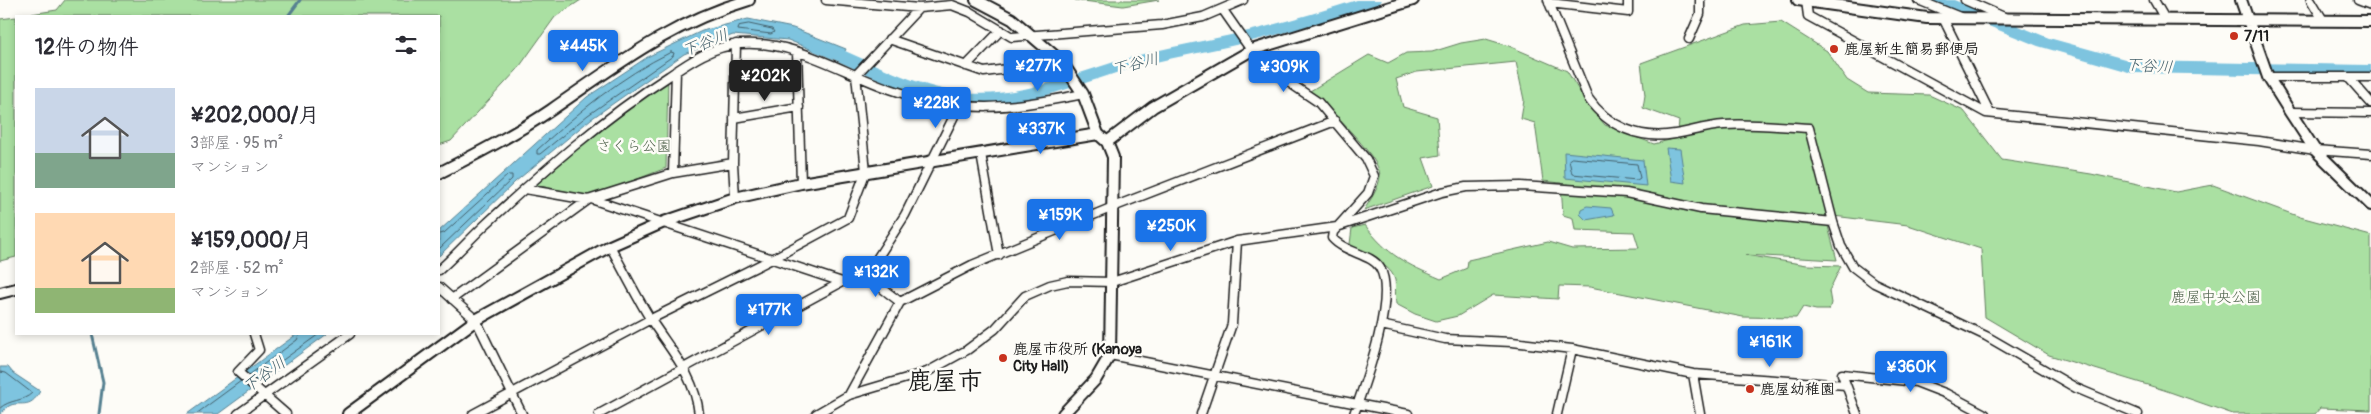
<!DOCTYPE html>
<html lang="ja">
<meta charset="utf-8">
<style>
body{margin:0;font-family:Pangolin,"Klee One",sans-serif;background:#f7f7f7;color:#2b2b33;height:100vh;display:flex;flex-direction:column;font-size:19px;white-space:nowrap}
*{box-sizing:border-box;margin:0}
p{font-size:16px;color:#7c7c81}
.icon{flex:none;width:28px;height:28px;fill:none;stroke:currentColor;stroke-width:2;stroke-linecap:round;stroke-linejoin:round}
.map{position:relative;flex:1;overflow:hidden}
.side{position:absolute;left:15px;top:15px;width:425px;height:320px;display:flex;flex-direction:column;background:#fff;border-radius:0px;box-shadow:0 2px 8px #0003}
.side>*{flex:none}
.price{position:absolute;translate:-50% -42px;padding:0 11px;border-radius:5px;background:#1a73e8;color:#fff;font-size:16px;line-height:32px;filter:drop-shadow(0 1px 2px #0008)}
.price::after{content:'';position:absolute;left:50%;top:30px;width:15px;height:11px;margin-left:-8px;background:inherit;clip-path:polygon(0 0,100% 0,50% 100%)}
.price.current{background:#222;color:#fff}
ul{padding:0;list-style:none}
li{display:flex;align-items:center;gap:15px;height:125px;padding:0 20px}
li span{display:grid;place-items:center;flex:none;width:140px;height:100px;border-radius:0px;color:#555}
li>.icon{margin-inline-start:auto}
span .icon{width:60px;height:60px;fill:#fffc;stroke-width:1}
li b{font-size:21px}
h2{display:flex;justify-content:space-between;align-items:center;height:60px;padding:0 20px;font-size:21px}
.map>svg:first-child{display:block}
</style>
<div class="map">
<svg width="2371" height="414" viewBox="0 0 2371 414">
<rect width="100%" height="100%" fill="#fdfcf7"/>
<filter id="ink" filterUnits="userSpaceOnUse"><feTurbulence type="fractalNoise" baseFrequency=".02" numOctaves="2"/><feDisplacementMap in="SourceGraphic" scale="10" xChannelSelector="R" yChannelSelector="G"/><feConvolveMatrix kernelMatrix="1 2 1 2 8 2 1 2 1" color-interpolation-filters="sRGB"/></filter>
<g filter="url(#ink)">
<path fill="#aae0a2" stroke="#637e5f" d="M65,0H581L555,17L517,70L451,141L439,145V16H18L57,10Z
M1075,0H1159L1123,6Z
M16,17V257L0,261V19Z
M1781,22L1827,51L1847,80L1868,93L1929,95L1964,111L2002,160L2091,174L2176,192L2213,185L2300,217L2371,236V410L2320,408L2315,414H2233L2164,390L2049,355L1985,317L1981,249L1908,225L1825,215L1837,260L1745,255L1807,265L1841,266L1829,291L1831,303L1829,310H1816L1803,307L1796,318L1743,317L1590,287L1559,286L1558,299L1493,295L1458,316L1436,321L1415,314L1396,304C1395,296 1396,286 1395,280C1389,259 1361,260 1350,244L1352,228L1365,225C1387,255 1406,264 1441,279L1467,268L1468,260L1548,242L1572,249L1639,248L1634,232L1575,230L1573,218L1563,215L1561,183L1543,181L1535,123L1521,119L1524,100L1516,62L1417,72L1396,79L1403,107L1437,117L1440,155L1423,158L1433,186L1364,210C1370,200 1380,187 1380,175C1379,155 1325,106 1310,91L1369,55L1388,63L1406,53L1432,52L1461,43L1486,39L1509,46L1567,71L1586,102L1605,125L1654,144L1677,138L1679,121L1643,108L1645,95L1641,63L1745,25Z
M668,80L666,168L591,197L536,185L586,142Z"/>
<path fill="#7ec4df" stroke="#578191" d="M748,19L793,28L846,49L840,61L788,40L733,35L684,54L591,119L515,182L439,256V231L587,97L649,56L702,31Z
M1666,148L1680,149L1685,183L1671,181Z
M1564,152L1643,160L1646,186L1565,178Z
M1587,206L1611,208L1614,215L1586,220L1580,214L1581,209Z
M297,334H327L218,414H187Z
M0,367H8L13,373L40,391C30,411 19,400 9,406C5,408 3,412 0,414Z"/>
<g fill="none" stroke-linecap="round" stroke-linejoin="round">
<path stroke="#435f6a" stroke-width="1" d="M749,24L772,29L774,32L771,34L738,30L739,26Z
M671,52L674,53L673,56L588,115L540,154H537V150C579,112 620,77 671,52Z
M1572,158L1637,164L1640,178L1637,180L1572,174L1569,160Z
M439,234L444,233L508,175H512V179L439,249
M0,372L6,373L32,393C23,402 10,399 0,408
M249,375L297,340L300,334
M255,380L319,334
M196,414L241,381"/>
<path stroke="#578191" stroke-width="3" d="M288,16L300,0
M92,334L103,382L99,414"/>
<path fill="#7ec4df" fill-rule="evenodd" d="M1357,0H1382L1379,4C1335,18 1290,32 1244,43C1206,52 1167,58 1130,69C1075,84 1022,111 964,105C911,98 863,71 814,51L812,47L814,43H826C871,61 915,87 964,93C1022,99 1075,72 1129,58C1167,47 1206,41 1244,32C1282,23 1319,12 1357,0Z
M1931,0H1954L2049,38L2132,61L2371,65V77L2132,73L2038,46L1934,4Z"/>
<g stroke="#1c1c1c" stroke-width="11">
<path id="minor" d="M826,0L919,8L952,5L970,12L1012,37L1162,25L1203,17L1243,0
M1548,0L1588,98C1608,127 1640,140 1675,134C1692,131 1708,126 1724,125C1753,123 1781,127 1809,128L1833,222L1841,246L1853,267L1874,283L1986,336L2076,388L2138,414
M1918,0L1960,17
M1965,0L2004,17
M2154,0L2165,19
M2311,0L2323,20
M2358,0L2371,5
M1806,1L1808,16L1986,113L2259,141L2315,150L2371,154
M1549,3L1628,12V0
M1223,10L1260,63L1318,102L1366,159L1374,176L1368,193L1333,232L1332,238C1345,253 1372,254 1380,268C1397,297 1365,383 1354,414
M1943,18L1990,113
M889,39L984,72L1062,62
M1689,39L1700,14V0
M797,52L801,183
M966,66L1001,30
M2268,77H2371
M2348,77L2371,103
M2290,112L2371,113
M734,118L799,107
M981,154L999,255
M673,173L676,71
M525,189L588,200L673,173L733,163
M735,198L733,163L736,44
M594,200L842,282
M610,246C624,271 636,296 651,320C671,351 695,376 699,414
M439,270C455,256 469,240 485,225C543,171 602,119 669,76C691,61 713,46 740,44C795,40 841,72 890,89C963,115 1010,109 1083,94
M866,276L900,302
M439,287L476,320L522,414
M452,299L588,200
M1381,325L1445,339L1512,342L1572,349L1693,374L1846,385
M254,334L259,350L238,372L286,414
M1110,355L1408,414
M1693,374L1700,414
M849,395L900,302L972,265L1113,207L1335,121
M238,414L350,334
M473,414L651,319L772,259L848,218L866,171L856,75L919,8
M599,414L842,282L866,276L905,215L959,106
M816,414L849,395L927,372L967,350L995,329L1025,296L1050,285L1068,281L1112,282L1237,241L1337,227L1442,192L1466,187L1521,186L1626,193L1701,209L1833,222
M1201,414L1232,324L1237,241
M1557,414L1572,349
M1857,414L1842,374L1916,382L1947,394L1985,414"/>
</g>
<g stroke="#1c1c1c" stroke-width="14">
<path id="tertiary" d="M976,0L1012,19L1062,62L1083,94L1098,134L1107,142L1113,157L1110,355L1096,379L1063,414
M1798,0L1927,18L2371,21
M2241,0L2268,77L2290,112L2315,150L2371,205
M1107,142L1153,107L1252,50L1413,0
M439,173C477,154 516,134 551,110C618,64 670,23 749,0
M0,293L16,289
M348,414L476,320L610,246L664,222L735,198L801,183L1098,134"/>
</g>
<use href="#minor" stroke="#fdfcf7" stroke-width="8"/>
<use href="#tertiary" stroke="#fdfcf7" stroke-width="10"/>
</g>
</g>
<g fill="#c8321e" stroke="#fdfcf7" stroke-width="2">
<circle cx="2234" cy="36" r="5"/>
<circle cx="1834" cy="49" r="5"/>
<circle cx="1003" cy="358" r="5"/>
<circle cx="1750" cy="389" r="5"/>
</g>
<g text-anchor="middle" stroke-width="5" stroke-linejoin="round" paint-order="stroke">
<g font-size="15" font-weight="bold" fill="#1c1c1c" stroke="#fdfcf7" text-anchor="start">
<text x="2244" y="41">7/11</text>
<text x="1844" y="54">鹿屋新生簡易郵便局</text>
<text x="1013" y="354">鹿屋市役所 (Kanoya<tspan x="1013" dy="17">City Hall)</tspan></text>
<text x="1760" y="394">鹿屋幼稚園</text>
</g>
<g font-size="15" fill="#4e614b" stroke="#fdfcf7">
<text x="634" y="151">さくら公園</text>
<text x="2216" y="302">鹿屋中央公園</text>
</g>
<g font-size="16" font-style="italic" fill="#435f6a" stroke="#fdfcf7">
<text transform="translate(705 42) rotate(-21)" y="6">下谷川</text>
<text transform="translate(1135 63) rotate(-14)" y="6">下谷川</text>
<text transform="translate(2149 65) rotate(4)" y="6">下谷川</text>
<text transform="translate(264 374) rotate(-36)" y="6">下谷川</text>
</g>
<g font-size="25" font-weight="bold" fill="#1c1c1c" stroke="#fdfcf7">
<text x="945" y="389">鹿屋市</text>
</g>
</g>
</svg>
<b class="price" style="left:583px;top:72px">¥445K</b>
<b class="price" style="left:1038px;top:92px">¥277K</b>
<b class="price" style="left:1284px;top:93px">¥309K</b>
<b class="price current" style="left:765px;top:102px">¥202K</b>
<b class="price" style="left:936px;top:129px">¥228K</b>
<b class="price" style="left:1041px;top:155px">¥337K</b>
<b class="price" style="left:1060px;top:241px">¥159K</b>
<b class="price" style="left:1171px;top:252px">¥250K</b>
<b class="price" style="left:876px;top:298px">¥132K</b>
<b class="price" style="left:769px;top:336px">¥177K</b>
<b class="price" style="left:1770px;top:368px">¥161K</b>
<b class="price" style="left:1911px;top:393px">¥360K</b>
<section class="side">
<h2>12件の物件<svg class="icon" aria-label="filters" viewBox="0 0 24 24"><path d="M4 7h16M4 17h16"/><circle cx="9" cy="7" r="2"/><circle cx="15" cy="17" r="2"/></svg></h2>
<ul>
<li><span style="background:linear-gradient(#c9d6e8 65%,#7fa58c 0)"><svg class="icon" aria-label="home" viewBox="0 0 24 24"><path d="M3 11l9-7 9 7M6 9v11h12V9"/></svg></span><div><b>¥202,000/月</b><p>3部屋 · 95 m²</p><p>マンション</p></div></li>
<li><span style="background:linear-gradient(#ffd9b3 75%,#8fb573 0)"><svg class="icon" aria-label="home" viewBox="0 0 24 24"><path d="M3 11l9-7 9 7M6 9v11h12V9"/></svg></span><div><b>¥159,000/月</b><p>2部屋 · 52 m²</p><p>マンション</p></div></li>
</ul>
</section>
</div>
